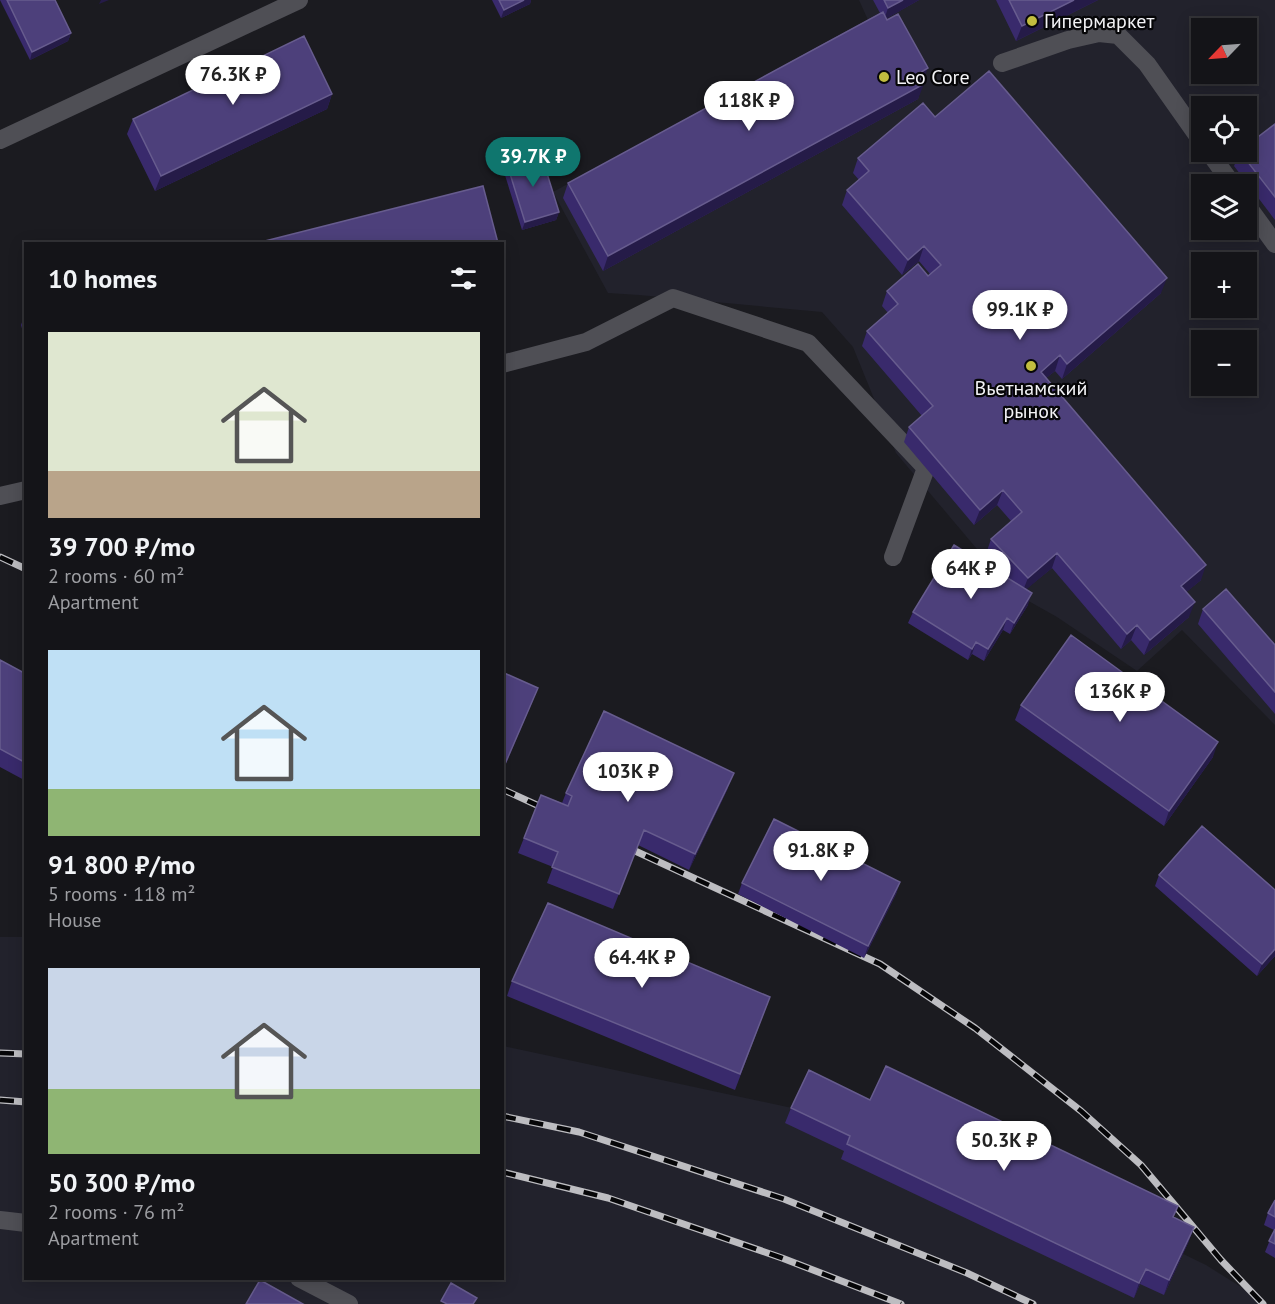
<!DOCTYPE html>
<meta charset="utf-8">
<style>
body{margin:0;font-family:"PT Sans",sans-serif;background:#212125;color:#f1f3f6;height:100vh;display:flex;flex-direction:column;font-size:22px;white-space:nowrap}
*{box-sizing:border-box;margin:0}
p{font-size:20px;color:#9d9ea2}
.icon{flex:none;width:33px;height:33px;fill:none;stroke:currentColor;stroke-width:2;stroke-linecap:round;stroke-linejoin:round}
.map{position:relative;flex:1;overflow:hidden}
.side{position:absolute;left:24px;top:242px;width:480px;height:1038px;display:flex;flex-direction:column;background:#141418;border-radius:0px;box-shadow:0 3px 15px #0003,0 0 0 2px #333337}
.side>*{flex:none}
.needle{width:39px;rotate:245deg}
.buttons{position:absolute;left:1191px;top:18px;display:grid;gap:12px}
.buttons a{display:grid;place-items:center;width:66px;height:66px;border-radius:0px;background:#141418;box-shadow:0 3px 15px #0003,0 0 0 2px #333337;font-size:30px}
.price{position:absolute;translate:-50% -51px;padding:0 14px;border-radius:21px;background:#fff;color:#222;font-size:20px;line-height:39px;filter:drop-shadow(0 2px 3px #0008)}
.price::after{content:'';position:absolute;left:50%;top:36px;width:18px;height:14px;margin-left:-9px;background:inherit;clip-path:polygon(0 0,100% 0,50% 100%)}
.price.selected{background:#0f766e;color:#fff}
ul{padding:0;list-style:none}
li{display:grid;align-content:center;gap:12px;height:318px;padding:0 24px}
li span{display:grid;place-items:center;height:186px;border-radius:0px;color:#555}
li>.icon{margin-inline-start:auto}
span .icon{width:108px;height:108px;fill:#fffc;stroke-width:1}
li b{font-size:26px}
h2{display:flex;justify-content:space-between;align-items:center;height:72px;padding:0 24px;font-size:26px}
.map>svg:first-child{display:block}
</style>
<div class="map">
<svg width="1275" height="1304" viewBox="0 0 1275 1304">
<rect width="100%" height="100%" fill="#1b1b20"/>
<path fill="#22222c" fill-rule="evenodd" d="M859,0H1275V725L1182,630L1137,671L1057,617L1014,593L896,453L853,347L822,312L639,295L608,293L553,192L868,20ZM1202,28H1246V74H1202ZM1202,106H1246V152H1202ZM1202,184H1246V230H1202ZM1202,262H1246V308H1202ZM1202,340H1246V386H1202Z
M0,937H25L26,1278H502L503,1046L955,1143L1206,1265L1268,1304H0Z"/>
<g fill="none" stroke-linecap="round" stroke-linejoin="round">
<path stroke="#4f4f55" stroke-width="18" d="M1002,63L1068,40L1099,33L1118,35L1147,64L1202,142
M0,140L299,0
M1209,152L1232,184
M1246,204L1275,244
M502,364L586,342L673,298L808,343L926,468L893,557
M0,496L26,490
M0,1220L26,1223
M299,1278L349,1304"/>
<g stroke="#bdbdc1" stroke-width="7">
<path id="rail" d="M0,557L26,569
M502,789L552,812
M620,844L880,964L975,1028L1081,1111L1141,1165L1221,1260L1263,1304
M0,1053L26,1054
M0,1100L26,1102
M502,1116L579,1132L784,1199L967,1273L1033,1304
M502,1172L608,1198L782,1258L901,1304"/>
</g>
<use href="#rail" stroke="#060608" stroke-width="4.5" stroke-dasharray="14" stroke-linecap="butt"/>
</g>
<path fill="#392a6c" d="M0,0H55L71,33L68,41L30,60Z
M492,0H531L530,4L501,18Z
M873,0H919L887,18L923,82L918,99L603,271L563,198L568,183L880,13Z
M996,0H1098L1016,41Z
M332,94L327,109L155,191L127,134L133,119Z
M935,117L1161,293L1062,379L1055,371L1046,378L1201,580L1186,592L1189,617L1144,655L1131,640L1121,649L1052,568L1026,589L1028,605L1010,634L1003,630L984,661L972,654L968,660L908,623L913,612L1009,578L986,554L991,539L1011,521L997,505L974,525L904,442L909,427L922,416L862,346L867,331L888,313L882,306L887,291L928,276L930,274L919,261L902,275L842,205L847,190L859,180L853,173L858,158Z
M1275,124V220L1234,166L1240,152H1246Z
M507,164L559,212L556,220L522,230L504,172Z
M25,314H26V343L21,325Z
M1203,609L1275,645V714L1198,624Z
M0,660L26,674V781L0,767Z
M1021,705L1213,757L1164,826L1015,720Z
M728,788L689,870L638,845L613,909L547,883L553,867L518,853L541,795L562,803L566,793Z
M1159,875L1275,956L1257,976L1155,886Z
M900,882L896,894L864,958L738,894L742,883Z
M512,981L770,997L735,1090L507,996Z
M870,1100L1174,1218L1194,1227L1188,1243L1164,1295L1140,1284L1134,1298L841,1159L844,1151L785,1123L791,1108Z
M1275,1200V1258L1265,1252L1274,1230L1264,1225L1268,1213Z"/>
<path fill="#251b48" d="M101,0H109L99,4Z
M524,0H531L530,4L501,18L504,10Z
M903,0H919L884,20L888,8Z
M1074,0H1098L1016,41L1022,26Z
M71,33L68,41L30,60L32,52Z
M928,68L922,83L918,74Z
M924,84L918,99L603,271L608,256Z
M332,94L327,109L155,191L161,176Z
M559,212L556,220L522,230L525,222Z
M924,246L919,261L902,275L908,260Z
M1167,278L1161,293L1062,379L1067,364Z
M1060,355L1055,371L1035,387L1041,372Z
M1003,490L997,505L974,525L980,510Z
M1057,553L1052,568L1022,593L1028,578Z
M1206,565L1201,580L1176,601L1181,586Z
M1032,593L1028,605L1010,634L1014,623Z
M1195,602L1189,617L1144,655L1150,640Z
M1007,618L1003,630L984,661L988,649Z
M1137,625L1131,640L1121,649L1127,634Z
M976,642L972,654L968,660L972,649Z
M538,688L532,703L502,773V771Z
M1218,742L1213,757L1164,826L1169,811Z
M734,773L728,788L689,870L695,854Z
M900,882L896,894L864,958L868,946Z
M1275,949V956L1257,976L1262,964Z
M1194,1227L1188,1243L1164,1295L1169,1280Z
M1146,1269L1140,1284L1134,1298L1139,1283Z"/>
<path fill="#4d407b" stroke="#675c8e" stroke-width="1.5" d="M7,0H55L71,33L32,52Z
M499,0H524L504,10Z
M884,0H903L888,8Z
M1009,0H1074L1022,26Z
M883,12L887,20L898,14L928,68L918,74L924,84L608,256L568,183Z
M304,36L332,94L161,176L133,119Z
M989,71L1167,278L1067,364L1060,355L1041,372L1206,565L1181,586L1195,602L1150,640L1137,625L1127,634L1057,553L1028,578L991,539L1022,512L1003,490L980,510L909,427L933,406L867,331L898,304L887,291L918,264L928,276L941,265L924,246L908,260L847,190L869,171L858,158L923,103L935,117Z
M1275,124V197L1240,152H1246V146Z
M541,154L559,212L525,222L507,164Z
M483,186L498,243H257Z
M954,545L1032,593L1014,623L1007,618L988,649L976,642L972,649L913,612Z
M1226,589L1275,645V692L1203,609Z
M1071,635L1218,742L1169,811L1021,705Z
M0,660L26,674V763L0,749Z
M502,672L538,688L502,771Z
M604,711L734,773L695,854L644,830L619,894L552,867L558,852L524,838L541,795L568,806L572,796L566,793Z
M774,819L900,882L868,946L742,883Z
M1202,826L1275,890V949L1262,964L1159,875Z
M548,903L770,997L740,1074L512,981Z
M886,1066L1178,1206L1173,1217L1194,1227L1169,1280L1146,1269L1139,1283L847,1144L850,1136L791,1108L809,1070L870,1100Z
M1275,1200V1217L1268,1213Z
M1275,1229V1244L1269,1241Z
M260,1280L303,1304H246Z
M451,1283L477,1298L473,1304H447L441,1301Z"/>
<g fill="#c2bd3f" stroke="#060608" stroke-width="2">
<circle cx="1032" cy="21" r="6"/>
<circle cx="884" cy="77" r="6"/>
<circle cx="1031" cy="366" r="6"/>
</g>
<g text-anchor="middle" stroke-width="4.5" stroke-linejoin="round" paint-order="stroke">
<g font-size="20" fill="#f3f3f6" stroke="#060608" text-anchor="start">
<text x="1044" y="28">Гипермаркет</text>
<text x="896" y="84">Leo Core</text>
<text x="1031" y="395" text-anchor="middle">Вьетнамский<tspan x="1031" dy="23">рынок</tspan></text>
</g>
</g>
</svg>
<div class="buttons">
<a><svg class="needle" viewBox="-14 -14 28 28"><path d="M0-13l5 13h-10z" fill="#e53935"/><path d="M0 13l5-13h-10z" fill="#9d9ea2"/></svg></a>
<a><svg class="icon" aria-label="locate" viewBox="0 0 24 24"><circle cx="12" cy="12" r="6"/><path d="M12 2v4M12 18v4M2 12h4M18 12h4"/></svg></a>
<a><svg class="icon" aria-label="layers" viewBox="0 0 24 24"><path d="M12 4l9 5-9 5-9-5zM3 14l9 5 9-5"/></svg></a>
<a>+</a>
<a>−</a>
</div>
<b class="price" style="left:233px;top:106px">76.3K ₽</b>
<b class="price" style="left:749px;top:132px">118K ₽</b>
<b class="price selected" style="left:533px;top:188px">39.7K ₽</b>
<b class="price" style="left:1020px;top:341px">99.1K ₽</b>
<b class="price" style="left:971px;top:600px">64K ₽</b>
<b class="price" style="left:1120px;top:723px">136K ₽</b>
<b class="price" style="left:628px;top:803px">103K ₽</b>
<b class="price" style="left:821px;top:882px">91.8K ₽</b>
<b class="price" style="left:642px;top:989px">64.4K ₽</b>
<b class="price" style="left:1004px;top:1172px">50.3K ₽</b>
<section class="side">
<h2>10 homes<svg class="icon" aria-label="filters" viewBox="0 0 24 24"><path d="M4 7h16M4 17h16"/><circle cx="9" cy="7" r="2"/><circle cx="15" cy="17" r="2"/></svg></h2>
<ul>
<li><span style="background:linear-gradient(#dfe7d0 75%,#b9a48a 0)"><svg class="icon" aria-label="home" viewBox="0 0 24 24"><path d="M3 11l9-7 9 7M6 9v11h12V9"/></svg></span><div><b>39 700 ₽/mo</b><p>2 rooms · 60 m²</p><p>Apartment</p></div></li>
<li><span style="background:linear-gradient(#bfe0f5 75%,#8fb573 0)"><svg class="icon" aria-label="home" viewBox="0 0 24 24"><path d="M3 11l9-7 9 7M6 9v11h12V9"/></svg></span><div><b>91 800 ₽/mo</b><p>5 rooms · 118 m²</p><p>House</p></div></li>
<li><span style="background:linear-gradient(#c9d6e8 65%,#8fb573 0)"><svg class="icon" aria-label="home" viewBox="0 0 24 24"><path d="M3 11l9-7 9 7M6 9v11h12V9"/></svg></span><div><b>50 300 ₽/mo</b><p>2 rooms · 76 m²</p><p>Apartment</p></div></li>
</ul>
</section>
</div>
